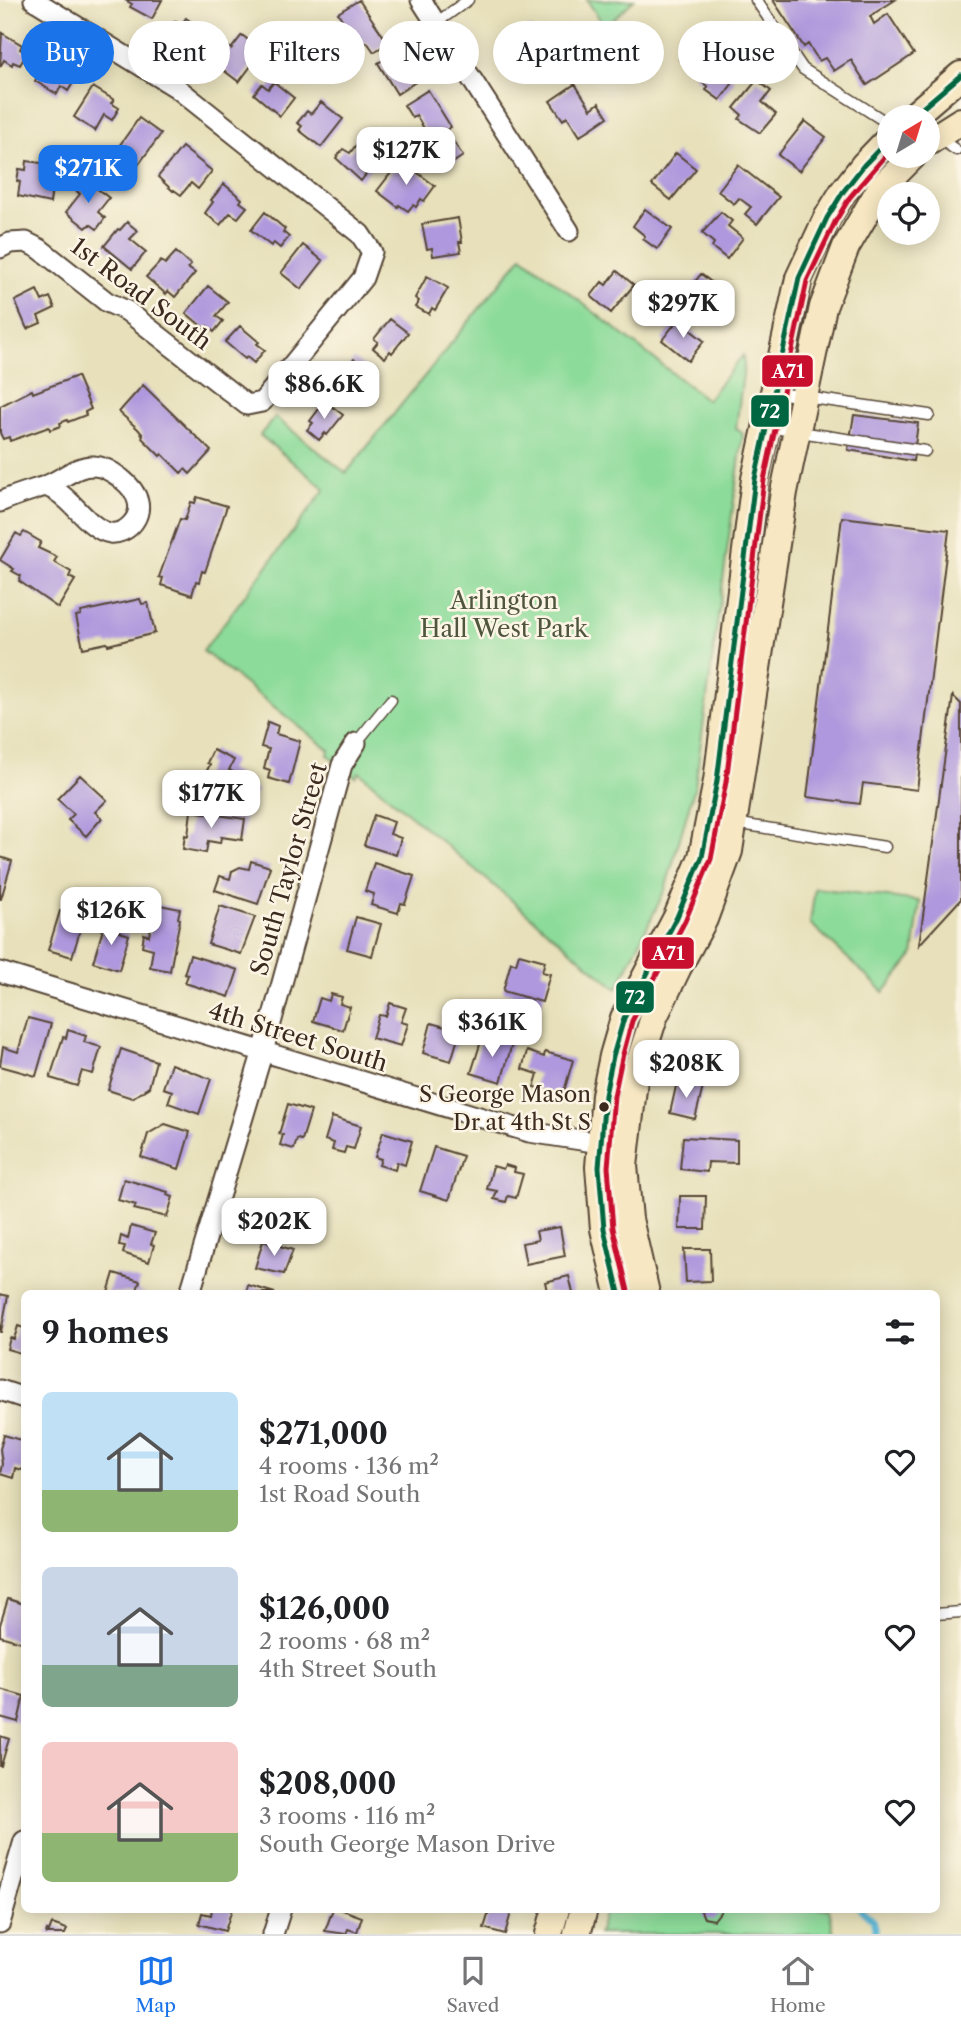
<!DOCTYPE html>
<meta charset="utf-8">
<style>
body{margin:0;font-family:"Libre Caslon Text",serif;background:#f2f2f2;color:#202124;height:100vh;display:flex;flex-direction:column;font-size:26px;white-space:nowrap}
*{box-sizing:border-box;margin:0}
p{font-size:23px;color:#757577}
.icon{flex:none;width:38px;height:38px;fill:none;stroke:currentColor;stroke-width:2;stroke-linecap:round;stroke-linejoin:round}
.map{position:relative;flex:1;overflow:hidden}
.details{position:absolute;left:21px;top:1290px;width:919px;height:623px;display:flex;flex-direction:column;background:#fff;border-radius:10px;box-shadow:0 4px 18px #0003}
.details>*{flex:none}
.guide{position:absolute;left:21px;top:21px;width:920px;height:63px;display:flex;gap:14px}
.needle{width:46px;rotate:38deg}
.buttons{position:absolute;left:877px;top:105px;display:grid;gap:14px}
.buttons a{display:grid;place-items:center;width:63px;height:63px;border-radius:50%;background:#fff;box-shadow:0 4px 18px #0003;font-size:35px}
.price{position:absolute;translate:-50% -60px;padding:0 16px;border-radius:14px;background:#fff;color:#222;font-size:23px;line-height:46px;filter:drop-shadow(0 2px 4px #0008)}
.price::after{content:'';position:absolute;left:50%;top:42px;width:21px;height:16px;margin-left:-10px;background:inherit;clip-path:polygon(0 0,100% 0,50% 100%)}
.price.active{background:#1a73e8;color:#fff}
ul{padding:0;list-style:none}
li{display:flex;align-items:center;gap:21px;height:175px;padding:0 21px}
li span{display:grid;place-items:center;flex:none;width:196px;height:140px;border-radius:10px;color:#555}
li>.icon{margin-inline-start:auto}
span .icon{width:84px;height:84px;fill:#fffc;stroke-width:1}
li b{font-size:30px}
h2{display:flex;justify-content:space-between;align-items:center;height:84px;padding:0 21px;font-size:30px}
.chip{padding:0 24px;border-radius:32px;background:#fff;box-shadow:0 4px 18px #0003;font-size:24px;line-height:63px}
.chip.active{background:#1a73e8;color:#fff}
.menu{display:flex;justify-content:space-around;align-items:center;height:98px;border-top:2px solid #e0e0e0;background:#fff;font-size:19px;color:#757577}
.menu a{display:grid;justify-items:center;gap:4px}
.menu .active{color:#1a73e8}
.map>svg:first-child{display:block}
</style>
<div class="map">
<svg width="961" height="1934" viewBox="0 0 961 1934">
<rect width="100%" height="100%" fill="#fcf5e5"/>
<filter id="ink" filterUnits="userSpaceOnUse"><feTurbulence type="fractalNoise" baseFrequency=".0143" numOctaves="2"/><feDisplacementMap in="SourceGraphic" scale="14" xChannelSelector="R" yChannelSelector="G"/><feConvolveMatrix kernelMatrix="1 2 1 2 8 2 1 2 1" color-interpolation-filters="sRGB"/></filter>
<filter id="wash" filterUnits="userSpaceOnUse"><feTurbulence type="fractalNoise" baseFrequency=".00686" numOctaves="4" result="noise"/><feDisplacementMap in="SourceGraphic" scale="28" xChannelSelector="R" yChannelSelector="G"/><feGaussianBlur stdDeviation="1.57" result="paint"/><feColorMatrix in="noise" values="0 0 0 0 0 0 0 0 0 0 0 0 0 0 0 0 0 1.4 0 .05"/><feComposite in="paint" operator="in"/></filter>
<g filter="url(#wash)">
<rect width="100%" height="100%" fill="#e7e0ba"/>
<path fill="#8cdb9a" stroke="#64825c" stroke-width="2" d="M587,0H634L605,27Z
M522,256L707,400L743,355L744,366L736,428L743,434L695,786L665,890L617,989L359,772L356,777L328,755L329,750L203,651L325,489L260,435L275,417L346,473Z
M815,888L920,901L913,956L884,992L810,923Z
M606,1909H829L834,1934H598Z"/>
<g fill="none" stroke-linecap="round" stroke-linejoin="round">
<path stroke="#58b6d6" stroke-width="6" d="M860,1909L873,1921L876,1934"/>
</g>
<g id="blocks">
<path fill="#af98dd" d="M125,0H162L152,19L130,7L132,4Z
M359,0L388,43L374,52L367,42L351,52L342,38L350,32L338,13Z
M773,0H895L870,16L874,24L888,14L914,54L867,85L851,60L834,71L825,58L819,61L808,44L804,47Z
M186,18L206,33L193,51L168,32L175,21L181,25Z
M530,27L536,36L541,32L547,42L542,45L549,57L530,69L514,44L523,38L520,34Z
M2,33L22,45L20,49L27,53L20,65L13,62L12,65L4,60L0,67Z
M242,35L262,51L239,82L218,66L222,61L217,58L226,45L231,49Z
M693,41L703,50L709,43L730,59L721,70L735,80L720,100L706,90L708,87L695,76L697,73L679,59Z
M398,51L405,59V63L417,81L397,94L378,63Z
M46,61L76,78L68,91L61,86L57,94L35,81Z
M757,80L771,91L762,102L776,114L760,133L739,119L742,115L734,108Z
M274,82L294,98L280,116L254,94L262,84L268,89Z
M575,84L591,109L599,103L608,117L580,136L567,116L563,120L550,101Z
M93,87L114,100L111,103L119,108L112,120L104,115L95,131L74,117Z
M428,90L451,127L431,140L416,115L412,118L404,105Z
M321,102L343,119L321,147L299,130L302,126L297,123L307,111L311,114Z
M139,118L161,134L138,165L117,149Z
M805,121L826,137L799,171L778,155Z
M366,132L386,148L361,181L336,158L343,149L350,153Z
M453,141L463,156L448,166L438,150Z
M182,147L212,171L198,189L191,183L181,195L174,190L173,191L158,177Z
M676,153L696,169L671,200L652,185Z
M401,160L435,186L424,201L421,199L416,207L413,205L408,211L399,205L398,207L377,191Z
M27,161L55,165L50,203L18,196L20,182L17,181L19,169L26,170Z
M738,165L779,197L757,224L745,214L751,207L739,198L734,204L718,191Z
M81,178L89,185L90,183L109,198L98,212L105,218L97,229L90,224L86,228L66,212L80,194L73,188Z
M224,184L242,199L240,202L247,207L238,218L230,213L220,225L205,213L213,202L211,200Z
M645,209L672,229L657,249L643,239L645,236L633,226Z
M265,212L285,229L283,232L289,237L280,248L274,243L271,246L251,230Z
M721,212L732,221L728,226L743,238L727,259L712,247L714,243L702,233Z
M458,218L462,242H459L461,252L433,256L432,248L427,249L422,224Z
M127,222L138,231L130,239L146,252L132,269L104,246L118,229L120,230Z
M303,245L323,261L301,289L281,273Z
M176,252L191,265L188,268L195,273L175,297L168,291L166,294L146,277L161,261L165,264Z
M617,271L634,285L611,313L591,296L602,282L606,285Z
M701,274L721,290L705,310L685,295Z
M427,276L448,288L435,310L432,308L429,314L415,307L419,301L415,298Z
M208,286L228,302L216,316L223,321L214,332L207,326L205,329L186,313Z
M37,290L42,301L50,297L55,308L38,316L41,323L27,329L15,301Z
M390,319L408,333L392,353L390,351L385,358L373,348L378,342L374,339Z
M678,320L704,341L688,361L662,340Z
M240,326L259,342L257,344L265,350L254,363L247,357L245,359L225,342Z
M354,359L372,372L368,378L375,383L365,396L339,378Z
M77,376L91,409L85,412L86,415L68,422L67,420L60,423L61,426L50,430L49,427L10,441L9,437L3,439L0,433V406L32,390L33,393Z
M143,385L211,451L190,474L185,469L181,473L162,454L160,456L142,438L143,435L138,429L119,412Z
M325,401L343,415L327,435L325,433L319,440L307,430L313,423L310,421Z
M854,415L918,423L913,461L848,450Z
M197,497L227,506L205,572L202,571L199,582L196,581L192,595L161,585L163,578L159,577L180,519L185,520L191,502L195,503Z
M842,517L949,530L917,790L863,783L860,804L807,797Z
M24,532L41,542L38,548L57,557L54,562L71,572L69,577L75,580L58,608L19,581L21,576L12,571L14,569L0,560L16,533L21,536Z
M140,599L142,604L148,603L155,633L108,645L107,643L83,648L76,616L81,615V612Z
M953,696L961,704V899L919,945Z
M268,722L278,726L276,734L300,741L289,784L268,778L270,770L264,768L269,749L261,747Z
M213,750L234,760L229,770L240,776L238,781L257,790L248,808L200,786L210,764L207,763Z
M80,775L107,800L95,812L102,818L86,836L68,820L74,814L57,799Z
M191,811L245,819L242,840L221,837L220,843L208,841L206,853L183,849L185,835L188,836Z
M374,815L394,822L390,834L401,838L396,855L364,845Z
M0,857L12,861L1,899H0Z
M251,861L270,867L258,904L215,890L220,876L230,879L232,871L240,867L249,869Z
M374,863L414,876L405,904L401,903L398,913L371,905L374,894L365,891Z
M155,904L180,909L178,918L180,919L170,971L150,967L153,949L142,946L144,934L149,936Z
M220,906L255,917L241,954L208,944Z
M60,911L84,918L72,957L48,950Z
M356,917L381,924L372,956L347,949Z
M110,923L121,927L120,932L129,935L119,970L93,962L104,926L109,927Z
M519,954L545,961L542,972L550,974L542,1002L503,991L511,962L516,964Z
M190,955L238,970L229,997L185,983L188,975L184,974Z
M331,994L342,997L340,1004L350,1007L343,1030L313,1021L320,998L329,1001Z
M390,1003L406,1008L401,1022L408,1024L401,1046L372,1038L379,1015L386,1016Z
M28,1018L51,1024L36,1076L0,1066L3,1047L18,1052Z
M431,1023L452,1029L449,1036L458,1038L451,1061L423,1053Z
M68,1030L86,1036L84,1042L101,1047L93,1074L82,1071L77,1086L50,1078L63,1037L66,1038Z
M483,1035L512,1044L501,1082L471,1073Z
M121,1049L156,1061L149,1087L132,1098L108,1090Z
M527,1051L544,1057L545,1052L573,1060L563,1095L555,1093L553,1100L541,1096L543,1089L534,1087L538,1074L522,1069Z
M171,1064L211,1079L199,1114L168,1103L172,1091L163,1088Z
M677,1082L703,1087L695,1119L670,1113Z
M288,1104L311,1111L302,1140L297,1139L294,1149L280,1145L283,1135L279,1134Z
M332,1117L361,1126L354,1149L346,1147L344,1153L332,1150L334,1143L325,1140Z
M165,1124L190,1132L179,1169L141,1157L148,1134Z
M383,1132L412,1141L405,1165L397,1162L395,1170L379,1165L381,1159L375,1157Z
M683,1137L737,1140V1163L708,1162L707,1172L680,1169Z
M434,1147L463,1156L449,1200L420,1191Z
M505,1165L515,1168L514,1172L523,1174L516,1198L508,1196L506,1202L494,1199L497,1191L487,1189L493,1166L503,1169Z
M124,1179L168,1192L167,1195L173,1197L167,1217L134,1209L136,1205L118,1200Z
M680,1196H706L705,1229H679Z
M281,1202L312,1211L308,1225L301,1223L297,1234L270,1227L274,1212L278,1213Z
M131,1226L155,1233L151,1244L154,1245L149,1262L123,1253L125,1246L119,1245L121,1236L128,1239Z
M560,1227L565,1256L526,1264L522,1243L538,1240L536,1231Z
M263,1241L293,1250L284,1274L255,1268Z
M684,1249H710L711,1281L686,1282Z
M114,1273L140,1281L137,1290L147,1293H108Z
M569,1276L573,1293H542L547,1291L545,1282Z
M248,1285L275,1293H246Z
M0,1294L8,1296L1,1332H0Z
M18,1326L24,1328V1354L7,1349L10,1338L14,1339Z
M4,1435L24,1441V1460L22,1470L15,1468L13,1478L0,1474L2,1464L0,1449Z
M8,1599L24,1604V1643L0,1636V1625Z
M0,1689L24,1696L18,1722L0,1717Z
M0,1736L9,1739L1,1766H0Z
M212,1909H232L225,1931L199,1924L202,1913L211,1915Z
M333,1909H340L362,1917L357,1932L348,1929L346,1934L325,1931Z
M490,1909H512L505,1934L484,1928Z
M700,1909H720L721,1911L714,1920L704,1918Z
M52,1924L67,1929L65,1934H46L47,1931L49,1932Z"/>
</g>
</g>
<g filter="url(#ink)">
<use href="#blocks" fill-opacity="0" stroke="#554535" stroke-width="2"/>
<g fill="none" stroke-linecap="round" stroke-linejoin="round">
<g stroke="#554535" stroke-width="13">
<path id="service" d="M756,0L803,69L889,124
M436,23L468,0
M940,139L956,150
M777,393L929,415
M767,427L925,451
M356,743L391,700
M734,823L885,847
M936,1614L961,1612"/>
</g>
<g stroke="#554535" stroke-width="23">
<path id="minor" d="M421,0L569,231
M0,248L10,243L26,242L40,249L107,302L127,311L247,405L262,402L363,278L372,252L360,234L177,88L34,0
M0,502C15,495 30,491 45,486C62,480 76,465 94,466C110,467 135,486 138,502C142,518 126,535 110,533C92,530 78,508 64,497C59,492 52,489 46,486
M0,972L529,1132L613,1145
M190,1293L268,1034L342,765L356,743
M0,1390L24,1398
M0,1923L24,1841
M273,1934L281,1909"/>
</g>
<g stroke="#554535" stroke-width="30">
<path id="secondary" d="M912,117L961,75
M928,142L961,121
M619,1293L604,1229L599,1167L605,1095L613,1056L624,1018L677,917L702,857L717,781L755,479L799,278L827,218L843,192L864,165L889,139
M646,1293L629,1219L624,1166L634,1080L654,1017L678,967L704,919L729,851L784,492L823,307L846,247L880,189L913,156
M549,1934L556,1909
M577,1934L584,1909"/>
</g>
<use href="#service" stroke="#fff" stroke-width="10"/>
<use href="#minor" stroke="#fff" stroke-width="19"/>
<use href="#secondary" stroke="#f7e8c3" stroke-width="26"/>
<g stroke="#fcf5e5" stroke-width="10">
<path id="bus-1" d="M912,117L961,75
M619,1293L604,1229L599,1167L605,1095L613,1056L624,1018L677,917L702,857L717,781L755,479L799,278L827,218L843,192L864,165L889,139"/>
</g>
<g stroke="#fcf5e5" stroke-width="10">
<path id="bus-2" d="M628,1291L613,1228L608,1167L614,1096L622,1058L632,1021L685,921L711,859L726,782L764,480L807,281L835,222L850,197L889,152"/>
</g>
<use href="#bus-1" stroke="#006641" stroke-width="5"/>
<use href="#bus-2" stroke="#c8102e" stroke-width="5"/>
</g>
</g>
<circle fill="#3b2a1e" stroke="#fcf5e5" stroke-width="2.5" cx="604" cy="1107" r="6"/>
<g text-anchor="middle" stroke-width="5" stroke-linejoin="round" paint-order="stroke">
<g font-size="22" fill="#3b2a1e" stroke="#fcf5e5" text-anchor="end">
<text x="591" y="1102">S George Mason<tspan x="591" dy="28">Dr at 4th St S</tspan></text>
</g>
<g font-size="24" fill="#3b2a1e" stroke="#fcf5e5">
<text transform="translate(141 294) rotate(37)" y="8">1st Road South</text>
<text transform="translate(289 869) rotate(-74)" y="8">South Taylor Street</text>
<text transform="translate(298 1037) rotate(17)" y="8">4th Street South</text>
</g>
<g font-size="24" fill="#4f563d" stroke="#fcf5e5">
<text x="504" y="609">Arlington<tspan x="504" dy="28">Hall West Park</tspan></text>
</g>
</g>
<g stroke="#fcf5e5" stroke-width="2.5">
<rect x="761" y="354" width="53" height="34" rx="7" fill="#c8102e"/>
<rect x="750" y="394" width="40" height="34" rx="7" fill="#006641"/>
<rect x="641" y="936" width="54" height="34" rx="7" fill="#c8102e"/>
<rect x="615" y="980" width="40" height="34" rx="7" fill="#006641"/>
</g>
<g font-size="19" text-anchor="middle" font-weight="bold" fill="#fff">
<text x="788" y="378">A71</text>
<text x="770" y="418">72</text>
<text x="668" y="960">A71</text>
<text x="635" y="1004">72</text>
</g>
</svg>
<div class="buttons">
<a><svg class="needle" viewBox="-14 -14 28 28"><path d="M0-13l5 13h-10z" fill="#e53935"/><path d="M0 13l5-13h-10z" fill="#757577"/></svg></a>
<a><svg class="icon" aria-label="locate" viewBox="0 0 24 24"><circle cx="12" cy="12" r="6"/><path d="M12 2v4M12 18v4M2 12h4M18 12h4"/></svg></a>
</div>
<b class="price" style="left:406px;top:187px">$127K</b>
<b class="price active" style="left:88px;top:205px">$271K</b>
<b class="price" style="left:683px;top:340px">$297K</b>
<b class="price" style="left:324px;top:421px">$86.6K</b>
<b class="price" style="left:211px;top:830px">$177K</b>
<b class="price" style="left:111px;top:947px">$126K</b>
<b class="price" style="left:492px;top:1059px">$361K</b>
<b class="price" style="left:686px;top:1100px">$208K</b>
<b class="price" style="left:274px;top:1258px">$202K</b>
<div class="guide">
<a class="chip active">Buy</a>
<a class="chip">Rent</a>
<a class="chip">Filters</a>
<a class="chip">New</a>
<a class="chip">Apartment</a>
<a class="chip">House</a>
</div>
<section class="details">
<h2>9 homes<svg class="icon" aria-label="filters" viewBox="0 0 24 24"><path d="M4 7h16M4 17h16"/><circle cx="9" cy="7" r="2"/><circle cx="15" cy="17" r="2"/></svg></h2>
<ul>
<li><span style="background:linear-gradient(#bfe0f5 70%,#8fb573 0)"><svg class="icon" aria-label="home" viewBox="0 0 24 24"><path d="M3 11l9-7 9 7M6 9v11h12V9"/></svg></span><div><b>$271,000</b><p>4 rooms · 136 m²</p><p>1st Road South</p></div><svg class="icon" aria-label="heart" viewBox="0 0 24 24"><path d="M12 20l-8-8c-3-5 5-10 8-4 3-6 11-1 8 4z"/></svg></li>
<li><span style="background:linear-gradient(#c9d6e8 70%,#7fa58c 0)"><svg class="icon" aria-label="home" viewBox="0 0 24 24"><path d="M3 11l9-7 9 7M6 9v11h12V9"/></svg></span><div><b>$126,000</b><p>2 rooms · 68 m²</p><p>4th Street South</p></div><svg class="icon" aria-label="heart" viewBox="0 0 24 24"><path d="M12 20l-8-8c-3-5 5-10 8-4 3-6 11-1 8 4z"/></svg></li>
<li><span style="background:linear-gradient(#f6c9c9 65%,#8fb573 0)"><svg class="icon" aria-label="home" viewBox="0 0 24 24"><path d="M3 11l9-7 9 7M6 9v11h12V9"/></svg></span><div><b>$208,000</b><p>3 rooms · 116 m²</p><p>South George Mason Drive</p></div><svg class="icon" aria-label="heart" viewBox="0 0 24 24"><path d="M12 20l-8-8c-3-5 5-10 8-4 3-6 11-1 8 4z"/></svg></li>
</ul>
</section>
</div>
<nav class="menu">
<a class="active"><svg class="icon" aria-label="map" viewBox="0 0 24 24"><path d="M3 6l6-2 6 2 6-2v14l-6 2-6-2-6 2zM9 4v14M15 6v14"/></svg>Map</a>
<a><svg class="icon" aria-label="saved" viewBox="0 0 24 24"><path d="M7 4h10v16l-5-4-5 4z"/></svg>Saved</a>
<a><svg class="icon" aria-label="home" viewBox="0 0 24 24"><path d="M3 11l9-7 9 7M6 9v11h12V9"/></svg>Home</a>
</nav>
